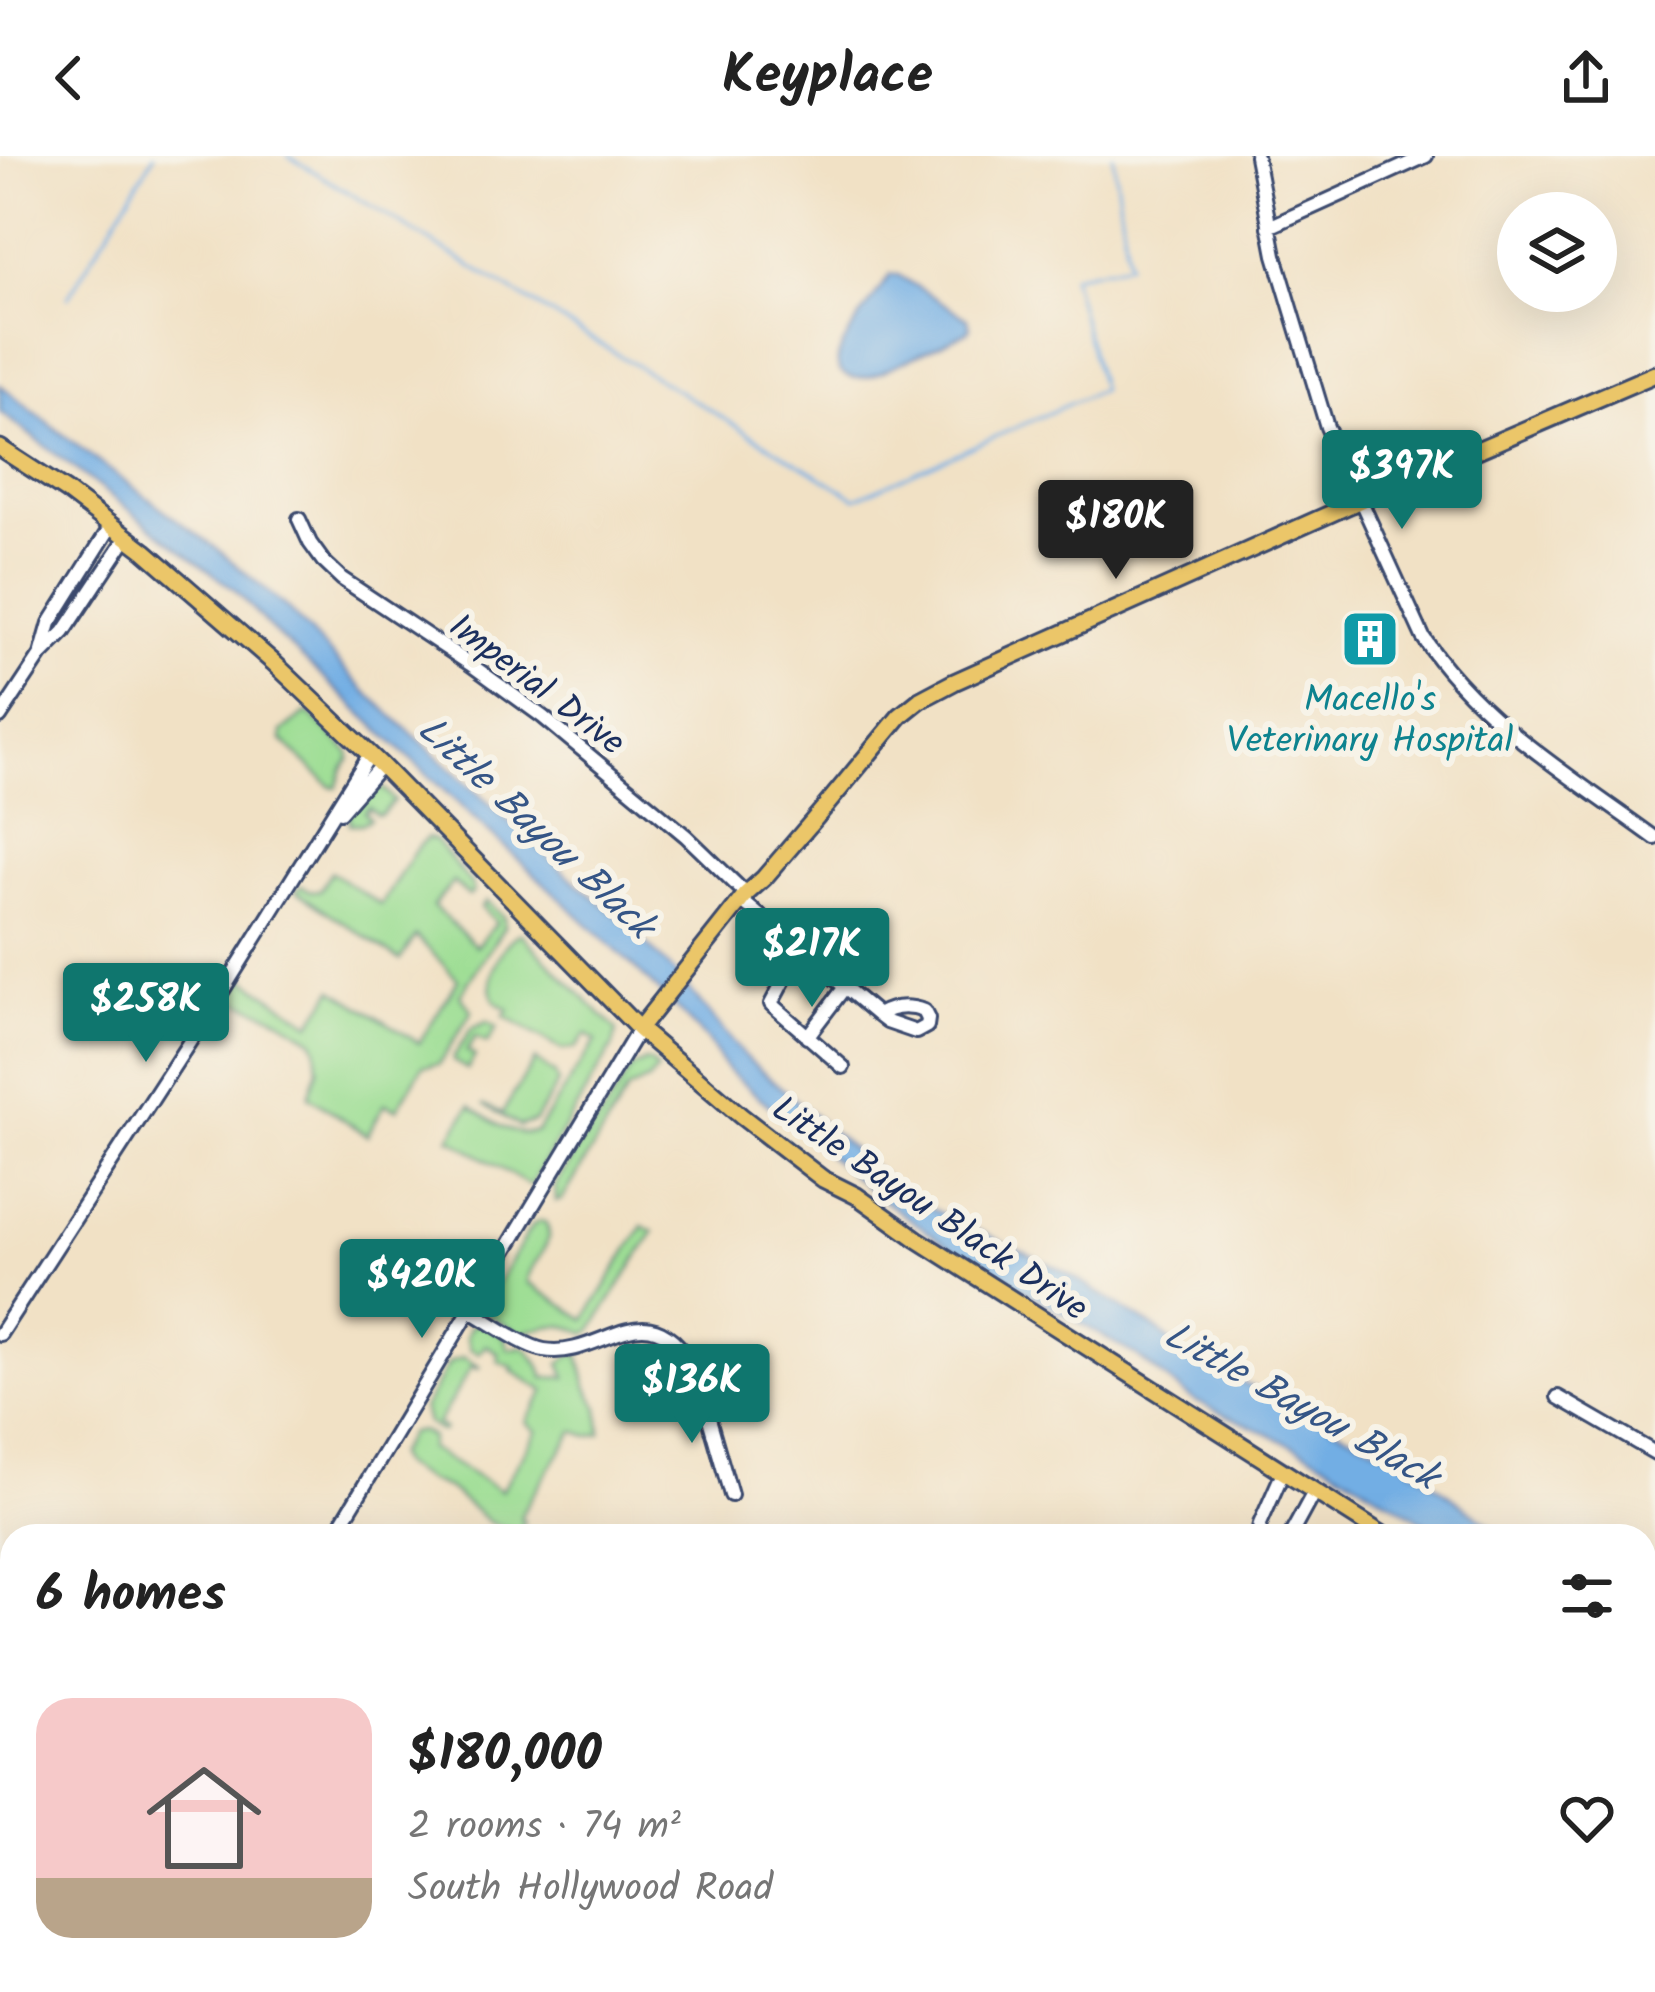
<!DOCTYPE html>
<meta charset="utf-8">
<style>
body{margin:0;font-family:Kalam,sans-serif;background:#f6f6f6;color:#222;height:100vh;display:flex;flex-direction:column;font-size:45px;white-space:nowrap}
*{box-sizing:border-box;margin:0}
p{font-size:39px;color:#767676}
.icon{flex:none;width:66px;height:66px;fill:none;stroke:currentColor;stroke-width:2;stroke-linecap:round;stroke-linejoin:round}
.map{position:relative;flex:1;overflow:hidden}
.drawer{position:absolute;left:0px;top:1368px;width:1656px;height:468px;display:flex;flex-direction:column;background:#fff;border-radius:36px 36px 0 0;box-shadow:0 12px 48px #0002}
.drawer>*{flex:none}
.buttons{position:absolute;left:1497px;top:36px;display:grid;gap:24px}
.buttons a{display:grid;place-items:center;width:120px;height:120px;border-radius:50%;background:#fff;box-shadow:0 12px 48px #0002;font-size:60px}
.price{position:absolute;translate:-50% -102px;padding:0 27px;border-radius:12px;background:#0f766e;color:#fff;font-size:39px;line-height:78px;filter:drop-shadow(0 3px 6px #0008)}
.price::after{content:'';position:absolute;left:50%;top:72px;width:36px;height:27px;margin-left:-18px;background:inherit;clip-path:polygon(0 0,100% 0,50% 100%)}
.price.on{background:#222;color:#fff}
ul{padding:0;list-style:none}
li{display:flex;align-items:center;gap:36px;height:300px;padding:0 36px}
li span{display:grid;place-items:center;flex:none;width:336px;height:240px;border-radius:36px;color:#555}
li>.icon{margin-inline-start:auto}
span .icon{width:144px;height:144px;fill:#fffc;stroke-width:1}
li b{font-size:51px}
h2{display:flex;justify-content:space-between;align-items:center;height:144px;padding:0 36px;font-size:51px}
header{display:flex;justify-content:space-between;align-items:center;height:156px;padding:0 36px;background:#fff;font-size:54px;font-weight:600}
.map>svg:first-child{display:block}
</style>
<header><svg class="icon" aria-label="back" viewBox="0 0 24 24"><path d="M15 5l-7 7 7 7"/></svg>Keyplace<svg class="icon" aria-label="share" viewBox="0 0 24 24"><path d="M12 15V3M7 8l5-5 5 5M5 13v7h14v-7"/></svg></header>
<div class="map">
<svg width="1655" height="1836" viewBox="0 0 1655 1836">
<rect width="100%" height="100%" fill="#f7f3e8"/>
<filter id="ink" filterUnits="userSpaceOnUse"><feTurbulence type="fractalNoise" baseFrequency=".00833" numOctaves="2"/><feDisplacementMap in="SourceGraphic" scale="24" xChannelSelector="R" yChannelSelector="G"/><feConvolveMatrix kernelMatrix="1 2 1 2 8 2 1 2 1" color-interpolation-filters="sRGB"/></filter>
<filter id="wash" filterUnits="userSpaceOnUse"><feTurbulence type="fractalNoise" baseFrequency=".004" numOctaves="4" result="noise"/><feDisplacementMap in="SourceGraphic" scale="48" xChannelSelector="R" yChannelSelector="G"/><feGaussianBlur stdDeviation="2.7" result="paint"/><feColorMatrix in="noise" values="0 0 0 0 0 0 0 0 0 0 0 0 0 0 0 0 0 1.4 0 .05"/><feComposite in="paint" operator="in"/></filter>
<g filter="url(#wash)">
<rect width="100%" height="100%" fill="#f1e1c5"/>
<path fill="#9ede94" stroke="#5c8679" stroke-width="3" d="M306,557L311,559L349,596L350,603L343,613L337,631L330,630L282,584V576Z
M371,632L384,633L394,645L382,658L377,659L369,652L365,657L370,663L361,668H350L349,658L364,637Z
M427,682L435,684L472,729L473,736L469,740L453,726L433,750L476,790L496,767L481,751L486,745L504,762V771L460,839L472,855L439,908L423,910L397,953L385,948L367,979L309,940L318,913L316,890L312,883L273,859L234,844L229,833L234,825L243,822L311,867L334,833L419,887L458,824L416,780L400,804L296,735L301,730L311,735L320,734L331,716L381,749L416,693Z
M520,777L617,875L613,890L530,1030L450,982L470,950C490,963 512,984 537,975L596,885L586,878L576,892L562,894L504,860L509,854C503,850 495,848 493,841C486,820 501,787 520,777Z
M487,866L497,871L487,887L475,881L467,895L475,900L467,913L453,905V902L471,873Z
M535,904L555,919L558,927L535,965L519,970L483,948L502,957Z
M646,905L652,908L657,915L648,925L628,934L562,1044L556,1045L555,1030L581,988L601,962L631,913Z
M539,1065L545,1066C559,1089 528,1104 528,1127L585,1163L643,1070L654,1076L591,1175L586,1178C561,1164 546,1171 520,1177L487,1158L485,1147L531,1071Z
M479,1167L504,1180L508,1193C513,1193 518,1190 523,1191C530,1192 544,1216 544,1222L566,1221L560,1208L569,1200L579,1198L587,1230L599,1252L601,1277L588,1280L574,1275C556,1304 534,1332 520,1362L524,1366L519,1375L490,1367L449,1333L426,1324L401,1309L396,1299L409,1277L421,1275L431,1281L429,1293L501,1335L537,1275L526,1266L545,1235L512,1215L514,1212L498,1205V1197L486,1189L479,1197L470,1193L466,1181L471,1170Z
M463,1201L480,1211L478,1213L472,1210L437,1268L444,1273L442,1276L427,1267L423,1253L449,1207Z"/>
<path fill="#72aee4" stroke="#466ea1" stroke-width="3" d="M890,119H898L961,158L968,163L970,172L967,176L872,220C858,224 834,223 838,202C841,184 879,136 890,119Z
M0,229L92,301L217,393L286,451L362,532L571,722L624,766L678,820L744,900L880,1017L919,1047L1062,1114L1161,1176L1188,1204L1241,1226L1404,1305L1505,1380H1447L1314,1299L1193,1244L1137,1200L952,1092L874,1038L726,913L707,884L651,827L269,471L235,434L0,256Z
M450,1824H553L454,1836L448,1831Z"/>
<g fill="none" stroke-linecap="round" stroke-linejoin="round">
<path stroke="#72aee4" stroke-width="3" d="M288,0L856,342L1101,234L1071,120L1128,108L1113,0
M68,141L154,0"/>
</g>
</g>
<g filter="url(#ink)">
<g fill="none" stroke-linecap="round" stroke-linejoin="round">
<g stroke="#3b4a6d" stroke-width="18">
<path id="minor" d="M1256,0L1275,99L1327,271L1423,481C1478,565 1575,623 1655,682
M1269,71L1426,0
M299,363L310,387L323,405L342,423L470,508L543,561L686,680L746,738
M111,370L50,467L41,499L64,476L127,381
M0,561L41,499
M340,656L381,609
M741,744L878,859L887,866L916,876L927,870L928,863L924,855C908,849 893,850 878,859
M800,794L771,848L843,911
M807,881L845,831
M469,1154C489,1165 523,1190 544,1194C603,1204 648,1127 695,1214L731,1339
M0,1178L218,842L370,598
M1558,1241L1655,1297
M334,1380L639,873
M1258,1380L1260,1368L1283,1316
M1290,1380L1314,1336
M1644,1790L1655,1796
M788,1824L790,1836
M1362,1824L1382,1836
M141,1836L142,1824
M158,1836L159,1824
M371,1836L373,1824
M945,1836L951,1824
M1040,1836L1046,1824
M1184,1836L1189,1824
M1459,1836L1467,1824
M1614,1836L1621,1824"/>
</g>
<g stroke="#3b4a6d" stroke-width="21">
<path id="major" d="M0,292L66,335L145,395L273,506L381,609L639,873L741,960L823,1023L857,1040L917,1083L1385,1380
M639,873L746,738L764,722L824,652L900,560L920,544L954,526L1361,344L1655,218
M1644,1543L1655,1550"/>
</g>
<use href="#minor" stroke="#fff" stroke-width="12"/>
<use href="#major" stroke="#ebc669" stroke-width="15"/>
</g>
</g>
<defs>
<g id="building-square" transform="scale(3)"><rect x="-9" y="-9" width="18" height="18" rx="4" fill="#0f9aa8" stroke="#f7f3e8"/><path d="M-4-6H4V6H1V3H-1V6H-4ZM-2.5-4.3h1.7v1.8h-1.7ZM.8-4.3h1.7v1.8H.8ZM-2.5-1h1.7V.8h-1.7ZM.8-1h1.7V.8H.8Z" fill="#fff"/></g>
</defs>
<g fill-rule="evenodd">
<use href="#building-square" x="1370" y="483"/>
</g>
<g text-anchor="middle" stroke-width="12" stroke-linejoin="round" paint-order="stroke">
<g font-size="36" fill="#1b2f5e" stroke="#f7f3e8">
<text transform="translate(538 527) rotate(37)" y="13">Imperial Drive</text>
<text transform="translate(931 1051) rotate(34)" y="13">Little Bayou Black Drive</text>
</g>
<g font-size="36" fill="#0d838f" stroke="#f7f3e8">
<text x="1370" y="555">Macello's<tspan x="1370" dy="41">Veterinary Hospital</tspan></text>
</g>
<g font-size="39" font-style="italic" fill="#355586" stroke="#f7f3e8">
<text transform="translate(537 670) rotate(43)" y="14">Little Bayou Black</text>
<text transform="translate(1302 1248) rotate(29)" y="14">Little Bayou Black</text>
</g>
</g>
</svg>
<div class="buttons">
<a><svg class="icon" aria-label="layers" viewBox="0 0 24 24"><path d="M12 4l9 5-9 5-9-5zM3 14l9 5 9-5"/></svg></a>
</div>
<b class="price" style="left:1402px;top:376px">$397K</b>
<b class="price on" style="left:1116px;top:426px">$180K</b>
<b class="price" style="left:812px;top:854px">$217K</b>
<b class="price" style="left:146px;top:909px">$258K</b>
<b class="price" style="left:422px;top:1185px">$420K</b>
<b class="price" style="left:692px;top:1290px">$136K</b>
<section class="drawer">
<h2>6 homes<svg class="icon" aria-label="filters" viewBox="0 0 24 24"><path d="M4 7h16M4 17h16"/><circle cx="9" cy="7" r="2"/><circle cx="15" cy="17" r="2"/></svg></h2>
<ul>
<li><span style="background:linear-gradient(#f6c9c9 75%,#b9a48a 0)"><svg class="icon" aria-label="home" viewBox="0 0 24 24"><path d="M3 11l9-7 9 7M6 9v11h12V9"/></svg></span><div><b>$180,000</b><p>2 rooms · 74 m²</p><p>South Hollywood Road</p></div><svg class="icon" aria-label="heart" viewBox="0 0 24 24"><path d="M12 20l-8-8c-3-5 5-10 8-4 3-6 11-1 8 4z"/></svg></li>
</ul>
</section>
</div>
